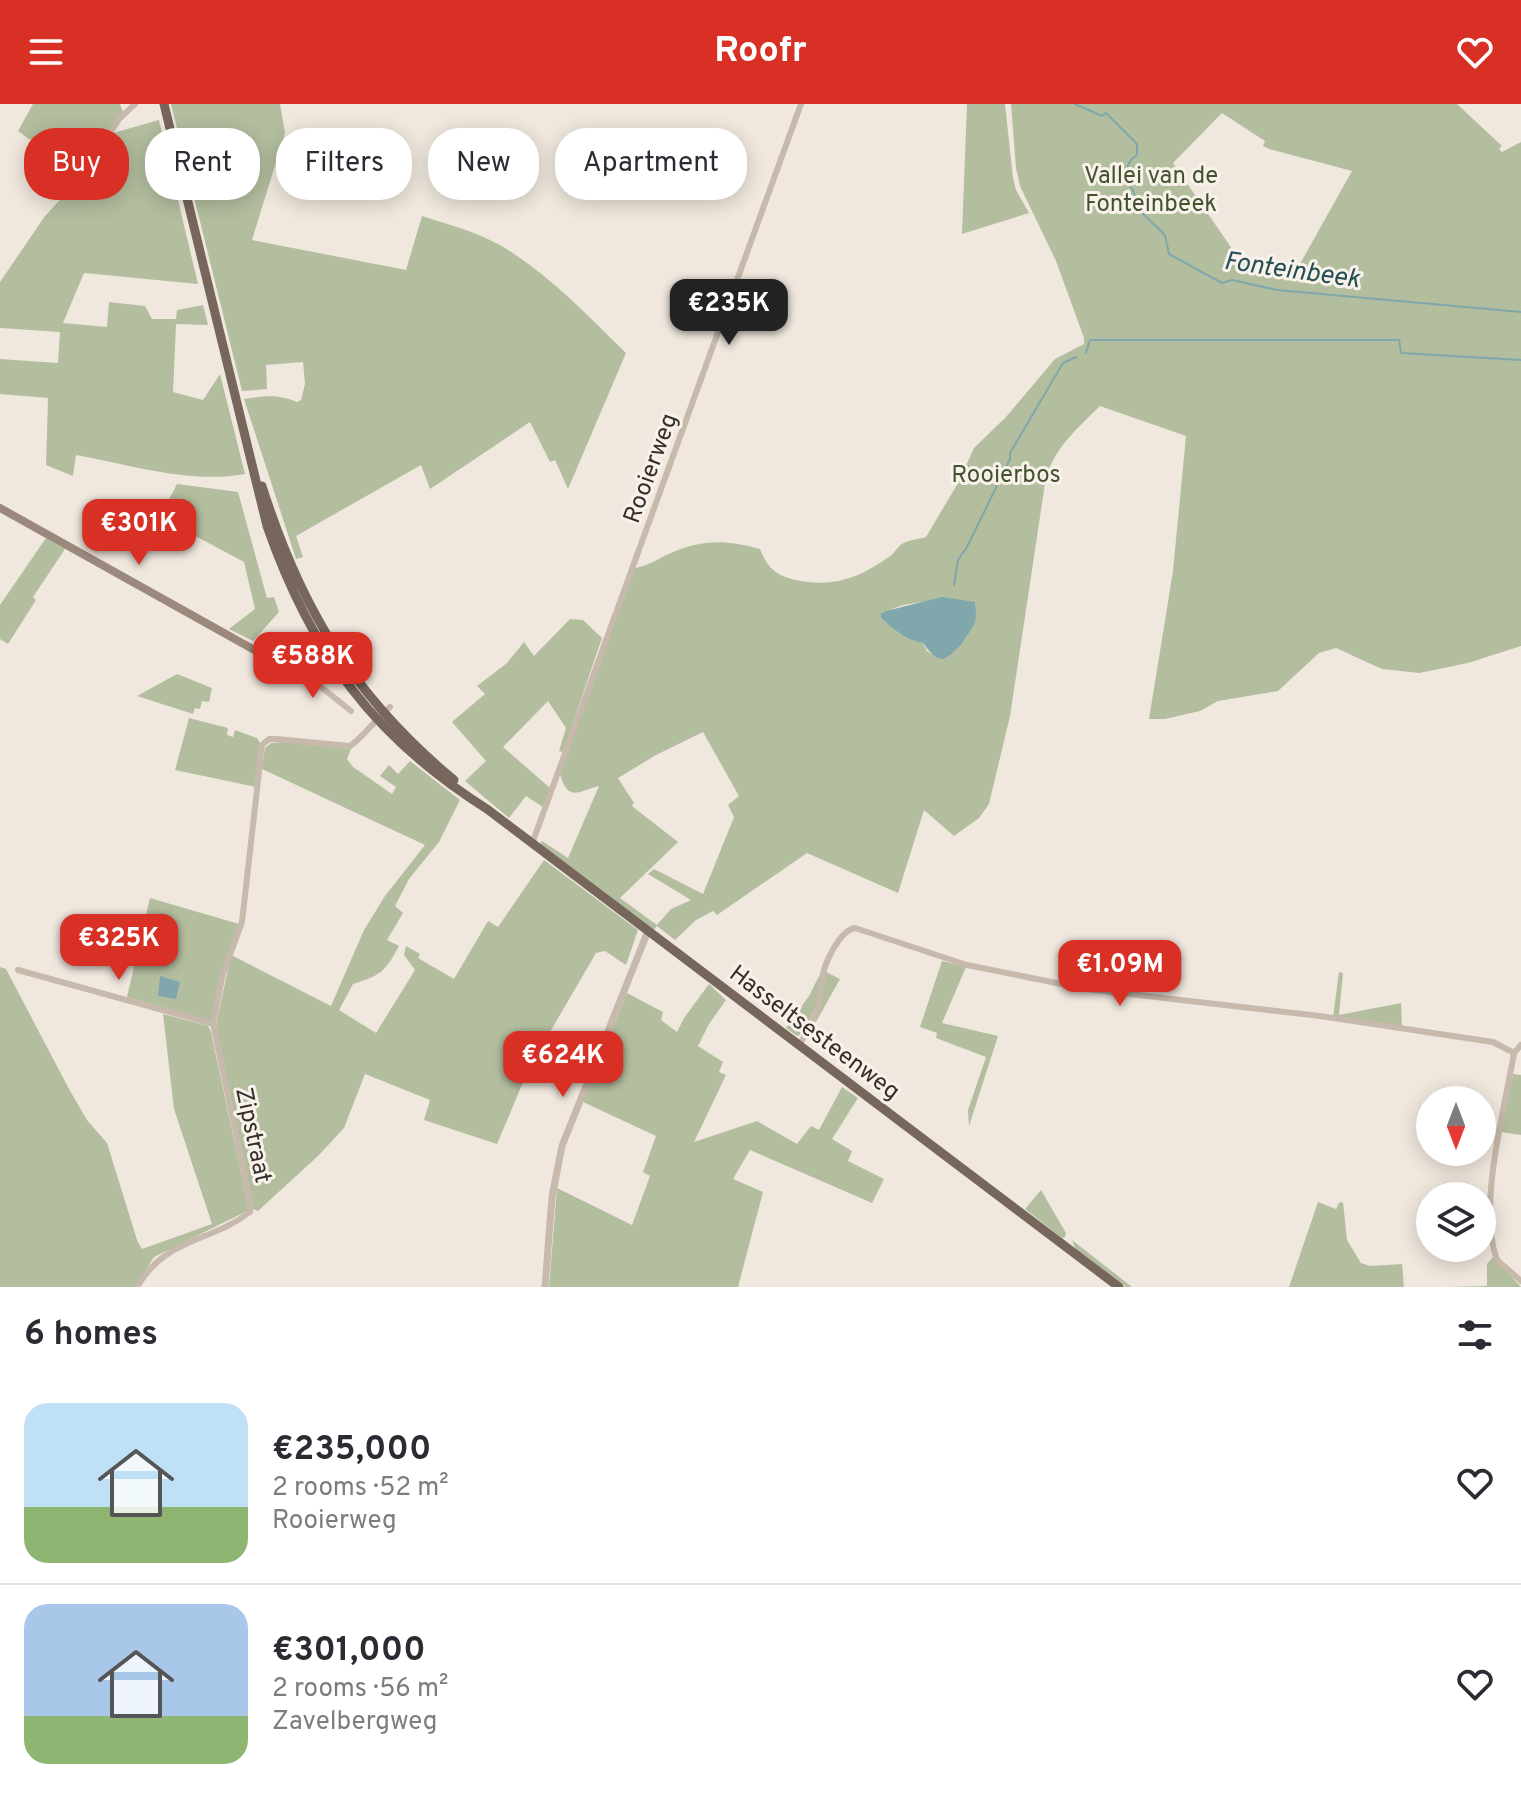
<!DOCTYPE html>
<meta charset="utf-8">
<style>
body{margin:0;font-family:Overpass,sans-serif;background:#f7f7f7;color:#2b2b33;height:100vh;display:flex;flex-direction:column;font-size:30px;white-space:nowrap}
*{box-sizing:border-box;margin:0}
p{font-size:26px;color:#7c7c81}
.icon{flex:none;width:44px;height:44px;fill:none;stroke:currentColor;stroke-width:2;stroke-linecap:round;stroke-linejoin:round}
.map{position:relative;height:1183px;overflow:hidden}
.panel{display:flex;flex-direction:column;background:#fff;flex:1}
.panel>*{flex:none}
.guide{position:absolute;left:24px;top:24px;width:800px;height:72px;display:flex;gap:16px}
.needle{width:52px;rotate:180deg}
.tools{position:absolute;left:1416px;top:982px;display:grid;gap:16px}
.tools a{display:grid;place-items:center;width:80px;height:80px;border-radius:50%;background:#fff;box-shadow:0 4px 20px #0003;font-size:40px}
.price{position:absolute;translate:-50% -68px;padding:0 18px;border-radius:16px;background:#d93025;color:#fff;font-size:26px;line-height:52px;filter:drop-shadow(0 2px 4px #0008)}
.price::after{content:'';position:absolute;left:50%;top:48px;width:24px;height:18px;margin-left:-12px;background:inherit;clip-path:polygon(0 0,100% 0,50% 100%)}
.price.on{background:#222;color:#fff}
ul{padding:0;list-style:none}
li{display:flex;align-items:center;gap:24px;height:200px;padding:0 24px}
li+li{border-top:2px solid #e1e1e2}
li span{display:grid;place-items:center;flex:none;width:224px;height:160px;border-radius:24px;color:#555}
li>.icon{margin-inline-start:auto}
span .icon{width:96px;height:96px;fill:#fffc;stroke-width:1}
li b{font-size:34px}
h2{display:flex;justify-content:space-between;align-items:center;height:96px;padding:0 24px;font-size:34px}
.pill{padding:0 28px;border-radius:32px;background:#fff;box-shadow:0 4px 20px #0003;font-size:28px;line-height:72px}
.pill.on{background:#d93025;color:#fff}
header{display:flex;justify-content:space-between;align-items:center;height:104px;padding:0 24px;background:#d93025;color:#fff;font-size:36px;font-weight:700}
.map>svg:first-child{display:block}
</style>
<header><svg class="icon" aria-label="menu" viewBox="0 0 24 24"><path d="M4 6h16M4 12h16M4 18h16"/></svg>Roofr<svg class="icon" aria-label="heart" viewBox="0 0 24 24"><path d="M12 20l-8-8c-3-5 5-10 8-4 3-6 11-1 8 4z"/></svg></header>
<div class="map">
<svg width="1521" height="1183" viewBox="0 0 1521 1183">
<rect width="100%" height="100%" fill="#f0e8de"/>
<path fill="#b3be9f" fill-rule="evenodd" d="M33,0H120L123,8L89,57L77,70L18,27Z
M171,0H280L285,29L252,136L406,166L422,112C447,120 474,127 498,140C547,168 586,210 626,249L568,385L555,356L550,358L530,318L430,385L421,361L296,432L303,453L296,455L244,295C265,292 277,290 297,298L301,296L305,280L303,258L266,261L267,285L242,287Z
M967,0H1005L1013,74L1016,86L1029,109L962,130Z
M1011,0H1457L1502,42L1499,45L1502,48L1521,38V542L1468,559L1419,569L1382,565L1336,544L1319,549L1278,587L1218,597L1200,607L1165,615H1149L1173,467L1186,332L1100,302C1078,324 1056,342 1046,373L1010,612L989,700L979,714L954,732L924,706L898,789L807,749L717,811L713,807L696,816L675,836L657,822L654,826L540,740L542,737L568,754L599,682C579,687 568,699 560,670L635,464C648,462 659,454 671,449C704,435 726,436 760,445C768,466 778,473 801,477C836,483 860,473 889,453C894,450 897,443 902,440C908,436 919,435 926,433L958,379L974,344L1006,313L1055,255L1084,240V234L1056,157L1020,82L1016,64ZM1222,9L1265,37L1263,42L1269,45L1352,67L1291,176L1251,162L1237,152L1173,59ZM975,498C976,531 965,537 940,555L927,547L923,539L901,530L881,514C895,493 950,498 975,498ZM703,628L739,692L728,701L734,713L703,790L654,765L648,770L691,796L671,805L657,821L620,794L678,738L632,702L634,699L618,674L656,651Z
M159,16L198,180L84,169L63,219L107,223L109,198L145,202L152,215H176L177,206L203,201L208,221L176,220L173,288L203,296L220,270L245,370C190,380 131,361 76,351L73,372L46,361L48,294L0,290V255L58,259L60,228L0,224V178L45,112L95,58L113,29Z
M177,380L238,388L267,494L274,493L279,508L253,537L229,525L255,505L244,458L160,413Z
M46,434L65,445L33,493L36,496L8,540L0,535V501Z
M570,515L583,516L602,534L563,648L559,647L566,624L548,597L503,643L550,684L543,703L526,692L509,714L465,677L486,657L452,618L485,590L477,582L507,559L524,538L534,552Z
M177,570L212,584L209,598L202,597L200,605L195,604L193,610L137,592Z
M189,614L228,624L227,631L233,633L235,626L257,634L260,639L256,683L175,666Z
M282,638L351,645L347,655L353,663L392,690L396,683L380,672L389,661L398,670L410,657L460,696L439,738L409,775L395,802L403,809L387,836L399,842C385,868 381,871 353,880L339,906L376,929L415,866L404,851L406,842L420,850L418,854L454,875L488,817L498,823L544,756L638,826L626,861L605,847L596,849L529,964L497,1040L424,1016L430,996L365,970L344,1024L319,1051L258,1107L253,1105L216,921L231,851L331,902L364,826L385,792L425,741L262,665L265,644L271,639Z
M150,794L239,820L211,917L127,893Z
M942,857L966,863L942,919L998,932L969,1022L968,1006L986,953L936,934L937,929L920,923Z
M0,863L6,865L69,985L87,1016L107,1039L137,1136L142,1145L212,1120L174,1005L163,910L208,922L211,928L249,1106L154,1153L135,1183H0Z
M826,868L840,875L816,918Z
M1339,868L1343,869L1339,911L1401,899L1402,923L1333,913Z
M820,870L816,902L804,929L797,932L786,924L809,892Z
M709,880L726,896L709,920L698,942L723,958L719,968L726,971L694,1038L757,1017L797,1040L811,1022L819,1026L842,983L858,994L832,1035L852,1047L848,1057L884,1075L872,1099L750,1046L733,1075L763,1088L738,1183H549L557,1084L632,1121L650,1072L643,1068L656,1032L583,998L627,889L663,908L661,916L677,928L684,914Z
M1513,970L1521,971V1031L1501,1028Z
M1041,1086L1066,1129L1065,1133L1062,1134L1025,1105Z
M1318,1098L1336,1105L1339,1099L1343,1098L1347,1136L1361,1159L1370,1162L1402,1160L1404,1183H1289Z
M1072,1136L1132,1183H1126L1075,1144Z
M1493,1153L1521,1183H1448L1487,1182V1160Z"/>
<path fill="#80a7ab" d="M942,493L975,498C975,503 977,512 975,517C973,527 951,556 941,555C933,554 927,544 923,539C906,536 893,525 881,514V510L886,507Z
M160,872L180,878L176,895L158,892Z"/>
<g fill="none" stroke-linecap="round" stroke-linejoin="round">
<path stroke="#80a7ab" stroke-width="2" d="M1075,0L1102,12L1106,9L1137,40V51C1114,65 1138,89 1140,107L1165,131L1169,150L1222,179L1232,176L1277,186L1521,208
M1086,249L1090,236H1399L1401,249L1521,256
M954,481L958,456L967,443L1010,355V349L1063,259L1076,253"/>
<path stroke="#c7b9ab" stroke-width="6" d="M63,87L91,58L119,15L135,0
M308,566L316,579L351,607
M532,740L801,0
M18,866L213,920
M799,941C806,930 813,919 817,907C820,897 820,886 822,875C824,860 839,827 855,824L967,861L1086,885L1320,912L1493,938L1514,949
M1521,941L1514,949C1505,1004 1477,1103 1497,1156L1521,1177
M137,1183C166,1133 210,1139 250,1108V1097L213,920L223,870L242,818L262,641L269,635H276L350,642C362,634 377,614 390,603"/>
<path stroke="#c7b9ab" stroke-width="7" d="M545,1183L552,1093L562,1042L648,827"/>
<path stroke="#9b897d" stroke-width="8" d="M0,404L285,563C302,570 317,570 334,561L338,552C323,551 309,562 293,566"/>
<path stroke="#76665c" stroke-width="9" d="M164,0L267,422C311,548 373,633 487,705L1119,1183
M262,382C301,505 354,593 454,676"/>
</g>
<g text-anchor="middle" stroke-width="6" stroke-linejoin="round" paint-order="stroke">
<g font-size="24" fill="#445230" stroke="#f8f2ea">
<text x="1151" y="79">Vallei van de<tspan x="1151" dy="28">Fonteinbeek</tspan></text>
<text x="1006" y="378">Rooierbos</text>
</g>
<g font-size="24" fill="#362e2a" stroke="#f8f2ea">
<text transform="translate(650 364) rotate(-70)" y="8">Rooierweg</text>
<text transform="translate(815 928) rotate(37)" y="8">Hasseltsesteenweg</text>
<text transform="translate(254 1031) rotate(78)" y="8">Zipstraat</text>
</g>
<g font-size="26" font-style="italic" fill="#234f54" stroke="#f8f2ea">
<text transform="translate(1292 165) rotate(8)" y="9">Fonteinbeek</text>
</g>
</g>
</svg>
<div class="tools">
<a><svg class="needle" viewBox="-14 -14 28 28"><path d="M0-13l5 13h-10z" fill="#e53935"/><path d="M0 13l5-13h-10z" fill="#7c7c81"/></svg></a>
<a><svg class="icon" aria-label="layers" viewBox="0 0 24 24"><path d="M12 4l9 5-9 5-9-5zM3 14l9 5 9-5"/></svg></a>
</div>
<b class="price on" style="left:729px;top:243px">€235K</b>
<b class="price" style="left:139px;top:463px">€301K</b>
<b class="price" style="left:313px;top:596px">€588K</b>
<b class="price" style="left:119px;top:878px">€325K</b>
<b class="price" style="left:1120px;top:904px">€1.09M</b>
<b class="price" style="left:563px;top:995px">€624K</b>
<div class="guide">
<a class="pill on">Buy</a>
<a class="pill">Rent</a>
<a class="pill">Filters</a>
<a class="pill">New</a>
<a class="pill">Apartment</a>
</div>
</div>
<section class="panel">
<h2>6 homes<svg class="icon" aria-label="filters" viewBox="0 0 24 24"><path d="M4 7h16M4 17h16"/><circle cx="9" cy="7" r="2"/><circle cx="15" cy="17" r="2"/></svg></h2>
<ul>
<li><span style="background:linear-gradient(#bfe0f5 65%,#8fb573 0)"><svg class="icon" aria-label="home" viewBox="0 0 24 24"><path d="M3 11l9-7 9 7M6 9v11h12V9"/></svg></span><div><b>€235,000</b><p>2 rooms · 52 m²</p><p>Rooierweg</p></div><svg class="icon" aria-label="heart" viewBox="0 0 24 24"><path d="M12 20l-8-8c-3-5 5-10 8-4 3-6 11-1 8 4z"/></svg></li>
<li><span style="background:linear-gradient(#a9c7e8 70%,#8fb573 0)"><svg class="icon" aria-label="home" viewBox="0 0 24 24"><path d="M3 11l9-7 9 7M6 9v11h12V9"/></svg></span><div><b>€301,000</b><p>2 rooms · 56 m²</p><p>Zavelbergweg</p></div><svg class="icon" aria-label="heart" viewBox="0 0 24 24"><path d="M12 20l-8-8c-3-5 5-10 8-4 3-6 11-1 8 4z"/></svg></li>
</ul>
</section>
